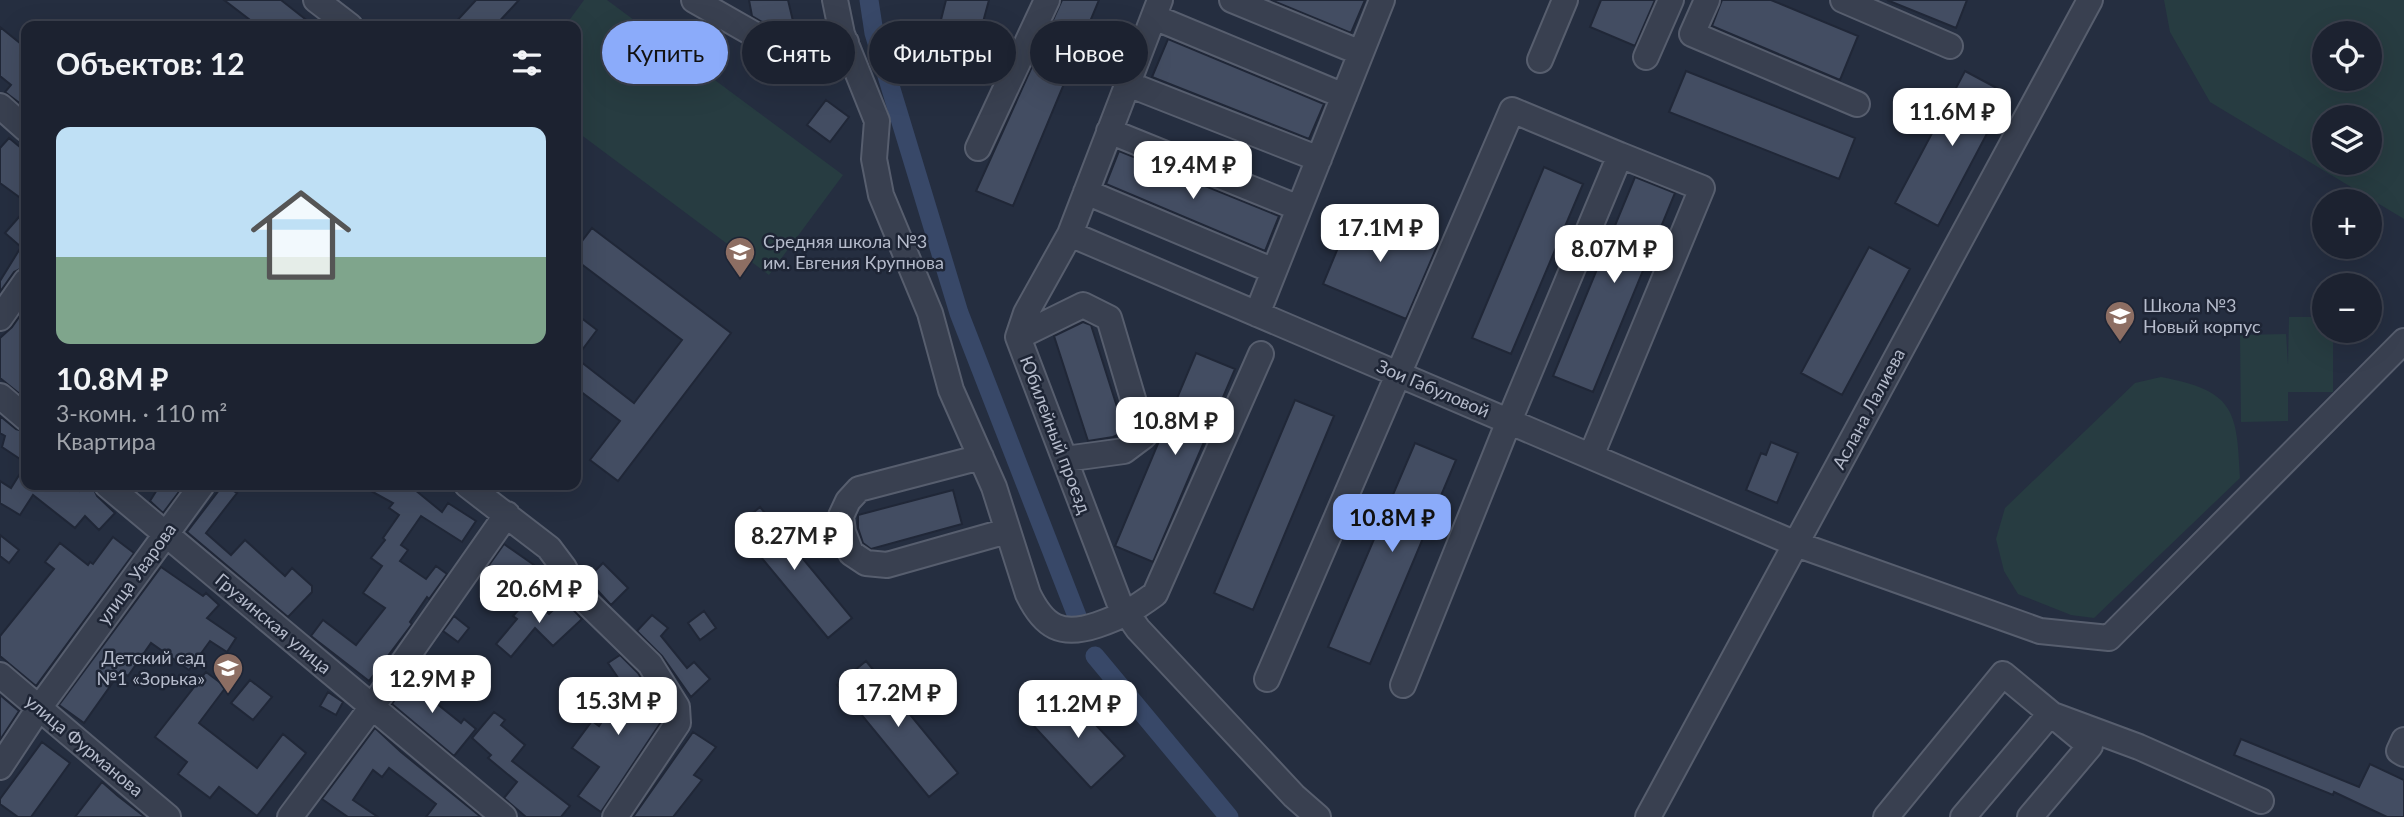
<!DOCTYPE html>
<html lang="ru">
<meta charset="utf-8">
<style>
body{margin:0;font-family:Lato,sans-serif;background:#252a38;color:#f1f3f6;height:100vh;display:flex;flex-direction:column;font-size:26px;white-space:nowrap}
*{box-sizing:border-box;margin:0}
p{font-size:23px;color:#a0a4ab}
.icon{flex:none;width:38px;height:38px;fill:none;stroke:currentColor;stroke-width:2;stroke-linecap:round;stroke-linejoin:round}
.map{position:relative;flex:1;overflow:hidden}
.side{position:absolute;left:21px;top:21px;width:560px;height:469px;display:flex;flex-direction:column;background:#1c2230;border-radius:14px;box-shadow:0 7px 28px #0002,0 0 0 2px #3a3f4c}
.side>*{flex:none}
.hud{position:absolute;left:602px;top:21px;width:665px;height:63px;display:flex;gap:14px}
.fabs{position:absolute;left:2312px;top:21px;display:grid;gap:14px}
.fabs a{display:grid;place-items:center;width:70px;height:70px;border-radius:50%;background:#1c2230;box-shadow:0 7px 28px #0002,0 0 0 2px #3a3f4c;font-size:35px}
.price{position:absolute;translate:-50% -60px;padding:0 16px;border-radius:14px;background:#fff;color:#222;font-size:23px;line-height:46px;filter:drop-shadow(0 2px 4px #0008)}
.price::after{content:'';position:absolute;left:50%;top:42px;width:21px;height:16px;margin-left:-10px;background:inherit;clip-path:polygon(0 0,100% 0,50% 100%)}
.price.current{background:#8babfa;color:#111}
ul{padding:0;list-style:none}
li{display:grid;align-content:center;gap:14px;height:371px;padding:0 35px}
li span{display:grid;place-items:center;height:217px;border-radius:14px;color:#555}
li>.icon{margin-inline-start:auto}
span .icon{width:126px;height:126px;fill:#fffc;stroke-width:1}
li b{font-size:30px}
h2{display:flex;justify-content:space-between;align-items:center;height:84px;padding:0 35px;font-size:30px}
.pill{padding:0 24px;border-radius:32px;background:#1c2230;box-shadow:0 7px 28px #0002,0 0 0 2px #3a3f4c;font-size:24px;line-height:63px}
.pill.current{background:#8babfa;color:#111}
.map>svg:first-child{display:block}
</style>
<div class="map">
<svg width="2404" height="817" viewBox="0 0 2404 817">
<rect width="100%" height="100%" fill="#252e40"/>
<path fill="#273c41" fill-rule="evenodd" d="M584,0H607L843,175L769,275L576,131V26H565Z
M2164,0H2404V219L2210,102L2170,32ZM2324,33H2370V79H2324ZM2324,117H2370V163H2324Z
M2289,317H2324V331H2333V392H2288V421L2241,422L2240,335L2286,334L2288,364Z
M2161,377C2234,391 2237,409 2240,478L2094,618L2071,615L2018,594L2004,571L1996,539L2005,508L2135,383Z"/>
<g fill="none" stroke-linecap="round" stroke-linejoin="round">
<path stroke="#384868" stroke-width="19" d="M869,0L874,33L959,313L1077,616
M1095,656L1229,817"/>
</g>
<path fill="#434d62" stroke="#202737" stroke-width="2" d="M224,0H281L314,26H258Z
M476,0H519L495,26H452Z
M749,0H788L793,21L769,26L752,16Z
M946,0H989L970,70L931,59Z
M1062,0H1099L1013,206L976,191Z
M1271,0H1365L1351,33Z
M1601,0H1655L1635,46L1590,27Z
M1722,0H1771L1858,36L1840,80L1712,26Z
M1887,0H1967L1956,28Z
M0,27L26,48V108L5,92L11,85L0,76Z
M1168,39L1324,104L1309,139L1152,77Z
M1686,71L1855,138L1839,179L1669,112Z
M1965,71L2008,94L1938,226L1895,203Z
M826,100L849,117L830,142L807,125Z
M9,138L26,152V202L0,183V148Z
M1119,151L1279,216L1265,251L1106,184Z
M1544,167L1583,184L1511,354L1472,338Z
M1635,177L1675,193L1593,392L1553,376Z
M26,209V266L14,272L0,292V281L21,247L5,233Z
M1354,209L1438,244L1406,319L1323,284Z
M592,228L731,333L618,481L590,460L620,421L576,388V358L634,403L682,340L576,260V249Z
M1869,247L1910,269L1842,395L1801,373Z
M26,307V399L0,378V338L12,327Z
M576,314L597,330L576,358Z
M1083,322L1091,325L1125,432L1113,437L1088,441L1054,336Z
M1196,353L1235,369L1153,562L1115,546Z
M1295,400L1334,416L1253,610L1214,593Z
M0,416L16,429L26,432V463L2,447L5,436L0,433Z
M1771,442L1798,453L1777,503L1746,490L1761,453L1766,455Z
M1415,443L1456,460L1370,664L1328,647Z
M26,464V485H71L79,491L85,485H92L97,496L115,513L99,530L85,516L75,528L33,495L20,515L0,503V481L11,488Z
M160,485H184L163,513L150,501Z
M223,485L237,493L206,533L231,555L245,540L285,576L292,568L312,586V592L288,617L187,532Z
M360,485H409L442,512L448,503L476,521L462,542L421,516L401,545L408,550L400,561L426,579L436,566L447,574L429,599L427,597L410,622L412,624L369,681L311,636L323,620L356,645L385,608L363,593L382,566L371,558L385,540L383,538L399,515L389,508L393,503Z
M953,490L962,524L871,549L863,543L858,528V515Z
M760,507L852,618L828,638L736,527Z
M0,535L19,550L9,563L0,556Z
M113,537L134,553L36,686L0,656V636L54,569L45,562L60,543L88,565L90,562L93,564Z
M504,544L534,565L521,583L511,575L499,592L480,578Z
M603,563L628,588L611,605L587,579Z
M161,567L203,596L206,593L219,605L207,618L236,638L227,652L210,641L189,670L151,643L128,676L121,671L84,723L59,705Z
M530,597L549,614L564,600L582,619L553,646L535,628L511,657L496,644L517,619L513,616Z
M704,611L716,628L700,640L688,623Z
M652,615L668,628L661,636L687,668L694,662L710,679L691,697L662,656L637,631Z
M454,616L469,628L458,642L443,631Z
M620,655L638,673L647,687L636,694L662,711L663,719L601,812L578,796L599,767L572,748L592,721L599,726L625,688L608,663Z
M866,661L958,773L929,797L837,685Z
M417,668L429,678L424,684L431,689L426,695L461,723L464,719L476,729L454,756L392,704Z
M206,672L226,687L199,723L257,768L283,734L306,753L257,816L219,787L210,798L178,774L187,762L155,737Z
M250,680L272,697L253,720L231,703Z
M328,692L343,702L336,715L320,706Z
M1065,692L1125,756L1091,788L1031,723Z
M0,695L19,711L0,740Z
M494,712L505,720L501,725L525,745L512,761L570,806L561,817H526L504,798L517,782L488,758L491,755L472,738Z
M375,728L401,752L481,817H426L436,804L389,768L382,777L373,770L353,800L378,817H348L322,799Z
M693,732L716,747L694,775L702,780L673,817H633Z
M2241,739L2359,787L2370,764L2404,780V817H2387L2334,792L2333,795L2234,755Z
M42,742L70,763L31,817H18L0,804V799Z
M102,782L118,796L145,817H75Z"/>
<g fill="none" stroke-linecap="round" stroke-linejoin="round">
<g stroke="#575e6e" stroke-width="28">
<path id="minor" d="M316,0L350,26
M694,0L766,41L796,53L846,42
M835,0L842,34L877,121L874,159L881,195L930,313L951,390L994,487L1028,594C1044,627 1061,637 1097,625C1123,616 1133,610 1155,594L1261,354
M1160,0L1070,234L1026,313L1018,337L1119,602L1138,629L1294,796L1318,817
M1232,0L1361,53
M1707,0L1692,34L1857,104
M1843,0L1950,46
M1154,17L1344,96
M1646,57L1671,0
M1540,60L1565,0
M1128,84L1319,159
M0,106L26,129
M1109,131L1299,208
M978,148L1047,0
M1086,192L1274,271
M1070,234L1796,544L2040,631L2109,638L2404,341
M1257,314L1382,0
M0,318L26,281
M1018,337L1083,305L1109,318L1144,436L1124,451L1065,459
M0,396L26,418
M1591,456L1702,188L1620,155
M981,457L859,489L848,501L841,516L843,532L851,553L866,563L887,565L1007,531
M107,485L504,817
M467,485L549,548L564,568L577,593L650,664L677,707L678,723L615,817
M0,675L168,817
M1267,679L1512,110L1620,155L1509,421L1403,685
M2404,740L2399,751L2404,754
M0,767L39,708L202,485
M290,817L372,707L507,514
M1648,817L2090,0
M1886,817L2003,674L2090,746L2030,817
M1963,817L2050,714L2139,747L2261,801"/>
</g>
<use href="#minor" stroke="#394050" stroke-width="24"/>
</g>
<defs>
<g id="school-pin" transform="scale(1.575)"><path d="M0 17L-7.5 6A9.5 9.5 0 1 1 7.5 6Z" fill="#8d6e63" stroke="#1e2535"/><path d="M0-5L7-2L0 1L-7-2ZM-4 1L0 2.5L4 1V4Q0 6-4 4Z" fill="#fff"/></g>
</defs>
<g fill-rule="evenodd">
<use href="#school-pin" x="740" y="252"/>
<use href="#school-pin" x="2120" y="316"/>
<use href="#school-pin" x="228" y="668"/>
</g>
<g text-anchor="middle" stroke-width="5" stroke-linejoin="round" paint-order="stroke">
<g font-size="18" fill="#b5bbcb" stroke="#1e2535" text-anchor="start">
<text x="763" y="248">Средняя школа №3<tspan x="763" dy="21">им. Евгения Крупнова</tspan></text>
<text x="2143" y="312">Школа №3<tspan x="2143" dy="21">Новый корпус</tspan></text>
<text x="205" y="664" text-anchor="end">Детский сад<tspan x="205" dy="21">№1 «Зорька»</tspan></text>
</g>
<g font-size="18" fill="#b5bbcb" stroke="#1e2535">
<text transform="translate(1433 389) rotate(23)" y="6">Зои Габуловой</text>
<text transform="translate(1869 409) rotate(-62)" y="6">Аслана Лалиева</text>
<text transform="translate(1055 435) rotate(69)" y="6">Юбилейный проезд</text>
<text transform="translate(137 574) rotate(-54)" y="6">улица Уварова</text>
<text transform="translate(273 624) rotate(40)" y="6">Грузинская улица</text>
<text transform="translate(84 746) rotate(40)" y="6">улица Фурманова</text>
</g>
</g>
</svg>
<div class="fabs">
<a><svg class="icon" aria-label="locate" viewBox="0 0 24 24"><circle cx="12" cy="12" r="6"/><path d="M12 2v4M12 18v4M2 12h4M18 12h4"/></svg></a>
<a><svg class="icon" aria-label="layers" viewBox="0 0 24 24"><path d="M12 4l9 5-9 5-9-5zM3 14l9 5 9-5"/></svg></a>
<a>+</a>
<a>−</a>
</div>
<b class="price" style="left:1952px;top:148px">11.6M ₽</b>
<b class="price" style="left:1193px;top:201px">19.4M ₽</b>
<b class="price" style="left:1380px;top:264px">17.1M ₽</b>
<b class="price" style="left:1614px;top:285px">8.07M ₽</b>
<b class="price" style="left:1175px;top:457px">10.8M ₽</b>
<b class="price current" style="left:1392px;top:554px">10.8M ₽</b>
<b class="price" style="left:794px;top:572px">8.27M ₽</b>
<b class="price" style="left:539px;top:625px">20.6M ₽</b>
<b class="price" style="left:432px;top:715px">12.9M ₽</b>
<b class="price" style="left:898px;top:729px">17.2M ₽</b>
<b class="price" style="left:618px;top:737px">15.3M ₽</b>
<b class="price" style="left:1078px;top:740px">11.2M ₽</b>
<div class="hud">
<a class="pill current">Купить</a>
<a class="pill">Снять</a>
<a class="pill">Фильтры</a>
<a class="pill">Новое</a>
</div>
<section class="side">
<h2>Объектов: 12<svg class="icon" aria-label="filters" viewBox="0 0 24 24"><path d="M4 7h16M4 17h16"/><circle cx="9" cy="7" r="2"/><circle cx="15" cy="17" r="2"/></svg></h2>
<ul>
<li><span style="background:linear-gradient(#bfe0f5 60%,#7fa58c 0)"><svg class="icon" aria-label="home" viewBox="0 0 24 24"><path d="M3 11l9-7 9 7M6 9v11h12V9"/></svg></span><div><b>10.8M ₽</b><p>3-комн. · 110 m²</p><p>Квартира</p></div></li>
</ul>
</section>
</div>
